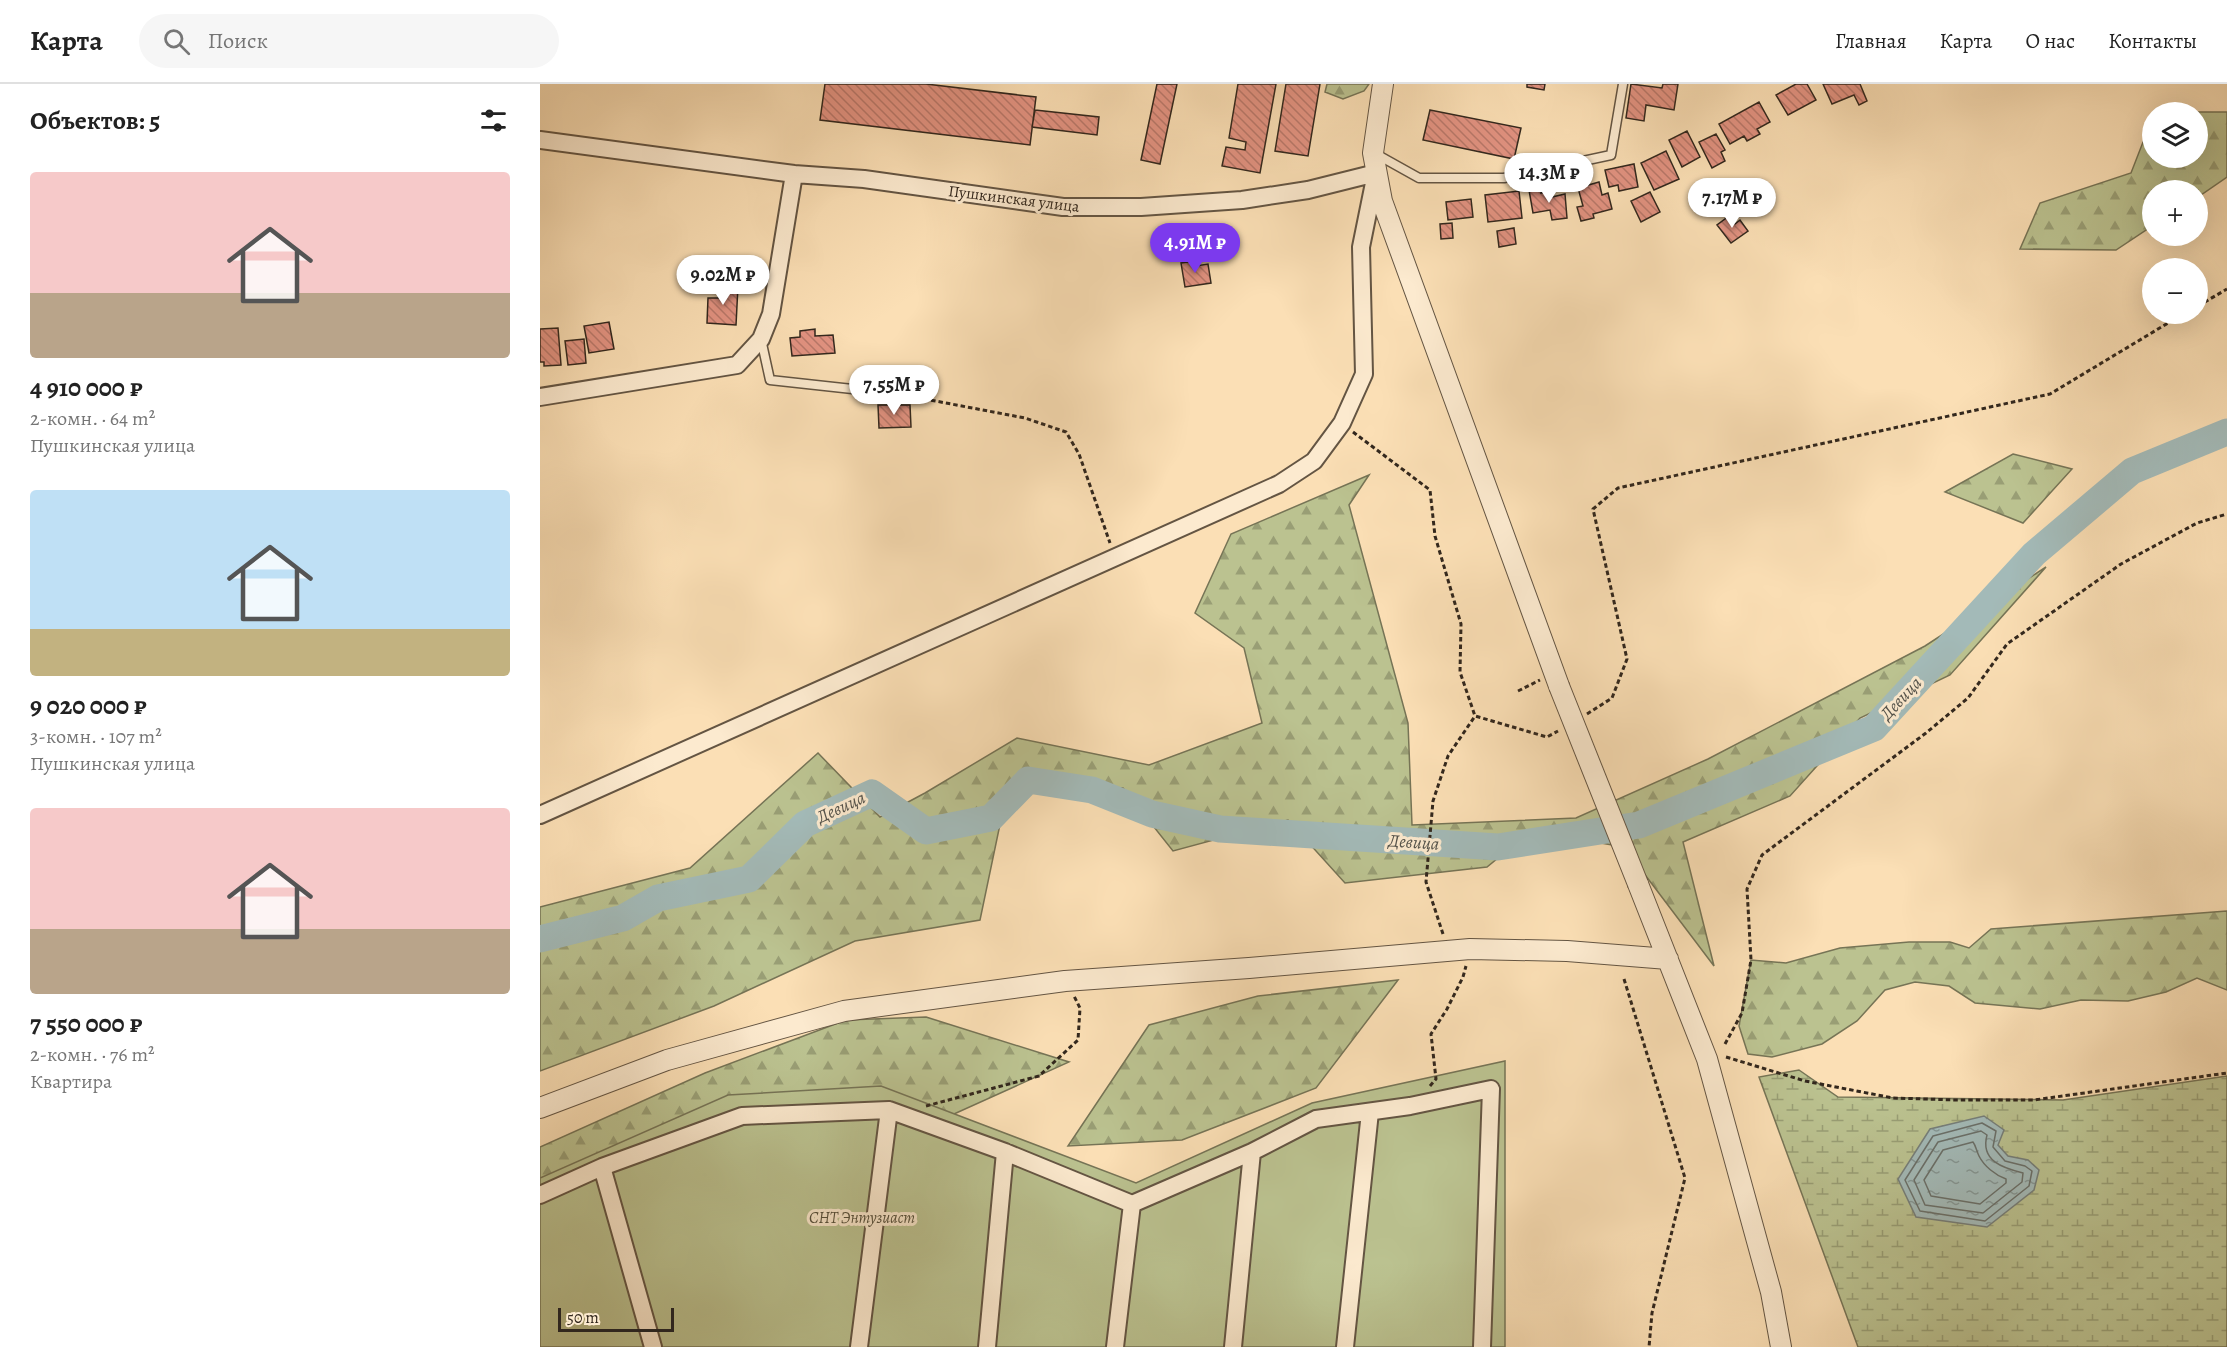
<!DOCTYPE html>
<html lang="ru">
<meta charset="utf-8">
<style>
body{margin:0;font-family:Alegreya,serif;background:#f6f6f6;color:#222;height:100vh;display:flex;flex-direction:column;font-size:22px;white-space:nowrap}
*{box-sizing:border-box;margin:0}
p{font-size:20px;color:#767676}
.icon{flex:none;width:33px;height:33px;fill:none;stroke:currentColor;stroke-width:2;stroke-linecap:round;stroke-linejoin:round}
.map{position:relative;flex:1;overflow:hidden}
.panel{display:flex;flex-direction:column;background:#fff;width:540px}
.panel>*{flex:none}
.fabs{position:absolute;left:1602px;top:18px;display:grid;gap:12px}
.fabs a{display:grid;place-items:center;width:66px;height:66px;border-radius:50%;background:#fff;box-shadow:0 6px 24px #0002;font-size:30px}
.scale{position:absolute;left:18px;bottom:15px;width:116px;box-sizing:border-box;padding-left:6px;border:3px solid #32271d;border-top:0;font-size:16px;line-height:21px;white-space:nowrap;color:#32271d;-webkit-text-stroke:4px #fceacf;paint-order:stroke}
.price{position:absolute;translate:-50% -51px;padding:0 14px;border-radius:21px;background:#fff;color:#222;font-size:20px;line-height:39px;filter:drop-shadow(0 2px 3px #0008)}
.price::after{content:'';position:absolute;left:50%;top:36px;width:18px;height:14px;margin-left:-9px;background:inherit;clip-path:polygon(0 0,100% 0,50% 100%)}
.price.current{background:#7c3aed;color:#fff}
ul{padding:0;list-style:none}
li{display:grid;align-content:center;gap:12px;height:318px;padding:0 30px}
li span{display:grid;place-items:center;height:186px;border-radius:6px;color:#555}
li>.icon{margin-inline-start:auto}
span .icon{width:108px;height:108px;fill:#fffc;stroke-width:1}
li b{font-size:26px}
h2{display:flex;justify-content:space-between;align-items:center;height:72px;padding:0 30px;font-size:26px}
header{display:flex;align-items:center;gap:36px;box-sizing:border-box;height:84px;padding:0 30px;background:#fff;border-bottom:2px solid #e0e0e0}
header strong{font-size:28px}
nav{display:flex;gap:33px;margin-inline-start:auto;font-size:21px}
.search{width:420px;height:54px;background:#f6f6f6;display:flex;align-items:center;gap:15px;box-sizing:border-box;padding:0 21px;border-radius:33px;color:#767676;font-size:22px}
main{display:flex;flex:1;min-height:0}
.map>svg:first-child{display:block}
</style>
<header>
<strong>Карта</strong>
<div class="search"><svg class="icon" aria-label="search" viewBox="0 0 24 24"><circle cx="10" cy="10" r="6"/><path d="M15 15l6 6"/></svg>Поиск</div>
<nav><a>Главная</a><a>Карта</a><a>О нас</a><a>Контакты</a></nav>
</header>
<main>
<section class="panel">
<h2>Объектов: 5<svg class="icon" aria-label="filters" viewBox="0 0 24 24"><path d="M4 7h16M4 17h16"/><circle cx="9" cy="7" r="2"/><circle cx="15" cy="17" r="2"/></svg></h2>
<ul>
<li><span style="background:linear-gradient(#f6c9c9 65%,#b9a48a 0)"><svg class="icon" aria-label="home" viewBox="0 0 24 24"><path d="M3 11l9-7 9 7M6 9v11h12V9"/></svg></span><div><b>4 910 000 ₽</b><p>2-комн. · 64 m²</p><p>Пушкинская улица</p></div></li>
<li><span style="background:linear-gradient(#bfe0f5 75%,#c2b280 0)"><svg class="icon" aria-label="home" viewBox="0 0 24 24"><path d="M3 11l9-7 9 7M6 9v11h12V9"/></svg></span><div><b>9 020 000 ₽</b><p>3-комн. · 107 m²</p><p>Пушкинская улица</p></div></li>
<li><span style="background:linear-gradient(#f6c9c9 65%,#b9a48a 0)"><svg class="icon" aria-label="home" viewBox="0 0 24 24"><path d="M3 11l9-7 9 7M6 9v11h12V9"/></svg></span><div><b>7 550 000 ₽</b><p>2-комн. · 76 m²</p><p>Квартира</p></div></li>
</ul>
</section>
<div class="map">
<svg width="1687" height="1263" viewBox="0 0 1687 1263">
<defs>
<pattern id="forest-firs" width="22" height="20" patternUnits="userSpaceOnUse" patternTransform="scale(1.5)"><rect width="22" height="20" fill="#bbc290"/><path d="M5 1l3.5 6h-7zM16 11l3.5 6h-7z" fill="#999e75"/></pattern>
<pattern id="wetland-marsh" width="20" height="14" patternUnits="userSpaceOnUse" patternTransform="scale(1.5)"><rect width="20" height="14" fill="#bbc290"/><path d="M1 5h8M5 5V1M11 12h8M15 12V8" fill="none" stroke="#999e75"/></pattern>
<pattern id="water-ripples" width="26" height="14" patternUnits="userSpaceOnUse" patternTransform="scale(1.5)"><rect width="26" height="14" fill="#a3bab8"/><path d="M2 4q2-2 4 0t4 0M15 11q2-2 4 0t4 0" fill="none" stroke="#859795"/></pattern>
<pattern id="building-back-hatch" width="6" height="6" patternUnits="userSpaceOnUse" patternTransform="scale(1.5)"><rect width="6" height="6" fill="#e39382"/><path d="M-1 5l2 2M0 0l6 6M5-1l2 2" fill="none" stroke="#b9786a"/></pattern>
</defs>
<rect width="100%" height="100%" fill="#fbdfb5"/>
<filter id="stains"><feTurbulence type="fractalNoise" baseFrequency=".00333" numOctaves="4"/><feColorMatrix values="0 0 0 0 .2 0 0 0 0 .09 0 0 0 0 .02 0 0 0 .5 -.17"/></filter>
<radialGradient id="worn" r=".72"><stop offset=".6" stop-color="#630" stop-opacity="0"/><stop offset="1" stop-color="#630" stop-opacity=".3"/></radialGradient>
<path fill="url(#forest-firs)" stroke="#767456" stroke-width="1.5" d="M787,0H829L824,7L803,15L785,8Z
M1651,28H1687V93L1658,113V106H1612V142L1576,166L1480,165L1500,119L1591,89L1612,35V74H1658V28Z
M1473,370L1532,385L1483,439L1405,408Z
M829,391L809,421L868,639L872,741L1036,734L1168,675L1385,562L1506,483L1410,591L1320,634L1250,712L1143,758L1174,882L1084,763L991,747L947,783L805,799L748,736L633,767L583,704L468,702L440,836L315,857L174,922L0,987V823L150,784L278,669L340,733L385,709L477,654L609,681L722,639L704,564L655,529L691,450Z
M1687,827V906L1657,894L1626,908L1588,917L1541,916L1500,925L1435,919L1409,902L1375,898L1345,906L1317,937L1282,960L1232,973L1208,970L1199,942L1211,876L1246,879L1300,864L1369,858H1410L1429,864L1451,845Z
M858,896L776,1004L642,1056L528,1062L609,941L718,912Z
M386,933L529,978L414,1030L0,1094V1063L165,989L306,936Z"/>
<path fill="url(#wetland-marsh)" stroke="#767456" stroke-width="1.5" d="M1259,986L1298,1013L1523,1016L1687,992V1263H1318L1219,993Z"/>
<path fill="#bbc290" stroke="#767456" stroke-width="1.5" d="M965,977V1263H0V1094L188,1011L341,1002L596,1099L772,1019Z"/>
<path fill="url(#water-ripples)" stroke="#767f7a" stroke-width="1.5" d="M1444,1032L1464,1046L1458,1061L1468,1072L1488,1076L1499,1086L1494,1106L1447,1143L1376,1133L1358,1095L1390,1045Z"/>
<g fill="none" stroke-linecap="round" stroke-linejoin="round">
<path stroke="#6a706a" stroke-width="1.5" d="M1442,1039L1456,1047L1453,1063L1465,1077L1485,1082L1492,1087L1489,1102L1445,1137L1380,1127L1365,1096L1393,1052Z
M1441,1047L1447,1051C1440,1077 1463,1084 1483,1089L1482,1098L1443,1129L1385,1121L1374,1096L1398,1058Z
M1433,1058C1436,1062 1436,1066 1439,1072C1444,1082 1455,1091 1466,1095V1099L1440,1120L1391,1112L1384,1096L1403,1066Z"/>
<path stroke="#a3bab8" stroke-width="27" d="M0,855L83,834L118,814L209,795L265,740L332,709L386,747L451,734L488,696L552,706L612,730L680,745L958,763L1099,741L1334,644L1494,470L1592,387L1687,348"/>
</g>
<path fill="url(#building-back-hatch)" stroke="#32271d" stroke-width="1.5" d="M285,0H386L496,13L490,61L280,36Z
M617,0H637L620,80L601,76Z
M698,0H736L720,89L682,82L686,63L705,66L706,58L689,54Z
M746,0H780L768,72L735,67Z
M987,0H1005L1004,6L987,3Z
M1091,0L1122,4L1123,0H1138L1134,26L1106,21L1104,37L1086,34Z
M1256,0H1267L1276,16L1248,31L1236,11Z
M1283,0H1320L1327,17L1319,21L1314,11L1292,20Z
M1219,18L1230,38L1217,45L1220,50L1207,57L1204,52L1190,60L1179,40Z
M495,26L559,33L557,51L492,43Z
M890,26L981,44L974,75L883,56Z
M1147,47L1160,73L1142,83L1129,56Z
M1176,50L1185,66L1181,68L1185,77L1172,84L1159,58Z
M1126,67L1139,95L1114,106L1101,79Z
M1094,80L1098,103L1079,107L1078,101L1069,103L1065,86Z
M1059,98L1062,111L1068,109L1072,125L1053,130L1054,134L1041,137L1037,123L1043,122L1038,104Z
M1001,104V109L1011,107L1012,113L1025,110L1027,134L1012,136L1010,126L993,129L989,106Z
M979,107L982,134L948,138L945,111Z
M1110,108L1120,128L1101,138L1091,117Z
M931,115L933,133L908,136L906,118Z
M1189,132L1195,140L1200,136L1208,147L1191,159L1177,141Z
M912,139L913,154L901,155L900,140Z
M974,144L976,160L959,163L957,147Z
M655,177L656,182L668,180L671,199L645,203L641,179Z
M173,201L198,202L196,241L167,239L168,214H179V209L173,208Z
M69,238L74,265L49,269L44,242Z
M18,244L21,281L4,282V278H0V245Z
M275,245V252L293,251L295,269L252,272L250,254L260,253V247Z
M44,255L46,279L28,281L25,257Z
M338,321H370L371,343L339,344Z"/>
<g fill="none" stroke-linecap="round" stroke-linejoin="round">
<g stroke="#645543" stroke-width="11">
<path id="service" d="M836,70L879,94H964L1071,71L1083,0
M221,255L230,296L358,310"/>
</g>
<g stroke="#645543" stroke-width="20">
<path id="minor" d="M0,56L254,90L324,95L523,123H601L702,116L768,106L836,89L821,163L824,290L802,339L774,377L739,400L0,731
M0,313L197,281L221,255L231,230L254,90
M62,1083L113,1263
M0,1111L62,1083L202,1032L349,1026L465,1068L592,1120L712,1068L776,1035L870,1022L951,1005L942,1263
M319,1263L349,1026
M447,1263L465,1068
M575,1263L592,1120
M693,1263L712,1068
M805,1263L830,1028"/>
</g>
<g stroke="#645543" stroke-width="22">
<path id="tertiary" d="M843,0L833,69L842,117L1019,602
M1098,800L1167,975L1231,1208L1241,1263
M0,1024L127,976L304,927L525,897L709,884L930,865L1027,867L1128,875"/>
</g>
<path stroke="#32271d" stroke-width="3" stroke-dasharray="4.5 3" stroke-linecap="butt" d="M1658,222L1687,205
M369,312L485,334L526,348L539,370L570,459
M813,348L890,406L895,452L921,540L920,588L935,632L1007,653L1018,647
M978,607L1000,596
M1047,630L1072,614L1087,575L1053,425L1078,404L1510,310L1643,230
M903,850L886,798L893,717L908,672L935,632
M1084,895L1145,1094L1112,1229L1109,1263
M1185,960L1202,929L1211,876L1207,805L1222,771L1386,649L1428,614L1467,560L1581,480L1657,439L1687,430
M1186,973L1265,997L1353,1014L1417,1016H1494L1687,989
M890,1002L896,995L891,950L907,925L923,893L926,882
M386,1022L499,992L538,956L540,924L534,912"/>
<use href="#service" stroke="#fceacf" stroke-width="8"/>
<use href="#minor" stroke="#fceacf" stroke-width="16"/>
<use href="#tertiary" stroke="#fceacf" stroke-width="20"/>
<g stroke="#645543" stroke-width="22" stroke-linecap="butt">
<path id="tertiary-bridge" d="M1019,602L1098,800"/>
</g>
<use href="#tertiary-bridge" stroke="#fceacf" stroke-width="20"/>
</g>
<g text-anchor="middle" stroke-width="6" stroke-linejoin="round" paint-order="stroke">
<g font-size="16" fill="#32271d" stroke="#fceacf">
<text transform="translate(474 114) rotate(7)" y="6">Пушкинская улица</text>
</g>
<g font-size="16" font-style="italic" fill="#544e3a" stroke="#fceacf">
<text x="322" y="1139">СНТ Энтузиаст</text>
</g>
<g font-size="18" font-style="italic" fill="#54534c" stroke="#fceacf">
<text transform="translate(1361 614) rotate(-47)" y="6">Девица</text>
<text transform="translate(301 723) rotate(-25)" y="6">Девица</text>
<text transform="translate(874 758) rotate(4)" y="6">Девица</text>
</g>
</g>
<rect width="100%" height="100%" filter="url(#stains)"/>
<rect width="100%" height="100%" fill="url(#worn)"/>
</svg>
<div class="fabs">
<a><svg class="icon" aria-label="layers" viewBox="0 0 24 24"><path d="M12 4l9 5-9 5-9-5zM3 14l9 5 9-5"/></svg></a>
<a>+</a>
<a>−</a>
</div>
<div class="scale">50 m</div>
<b class="price" style="left:1009px;top:120px">14.3M ₽</b>
<b class="price" style="left:1192px;top:145px">7.17M ₽</b>
<b class="price current" style="left:655px;top:190px">4.91M ₽</b>
<b class="price" style="left:183px;top:222px">9.02M ₽</b>
<b class="price" style="left:354px;top:332px">7.55M ₽</b>
</div>
</main>
